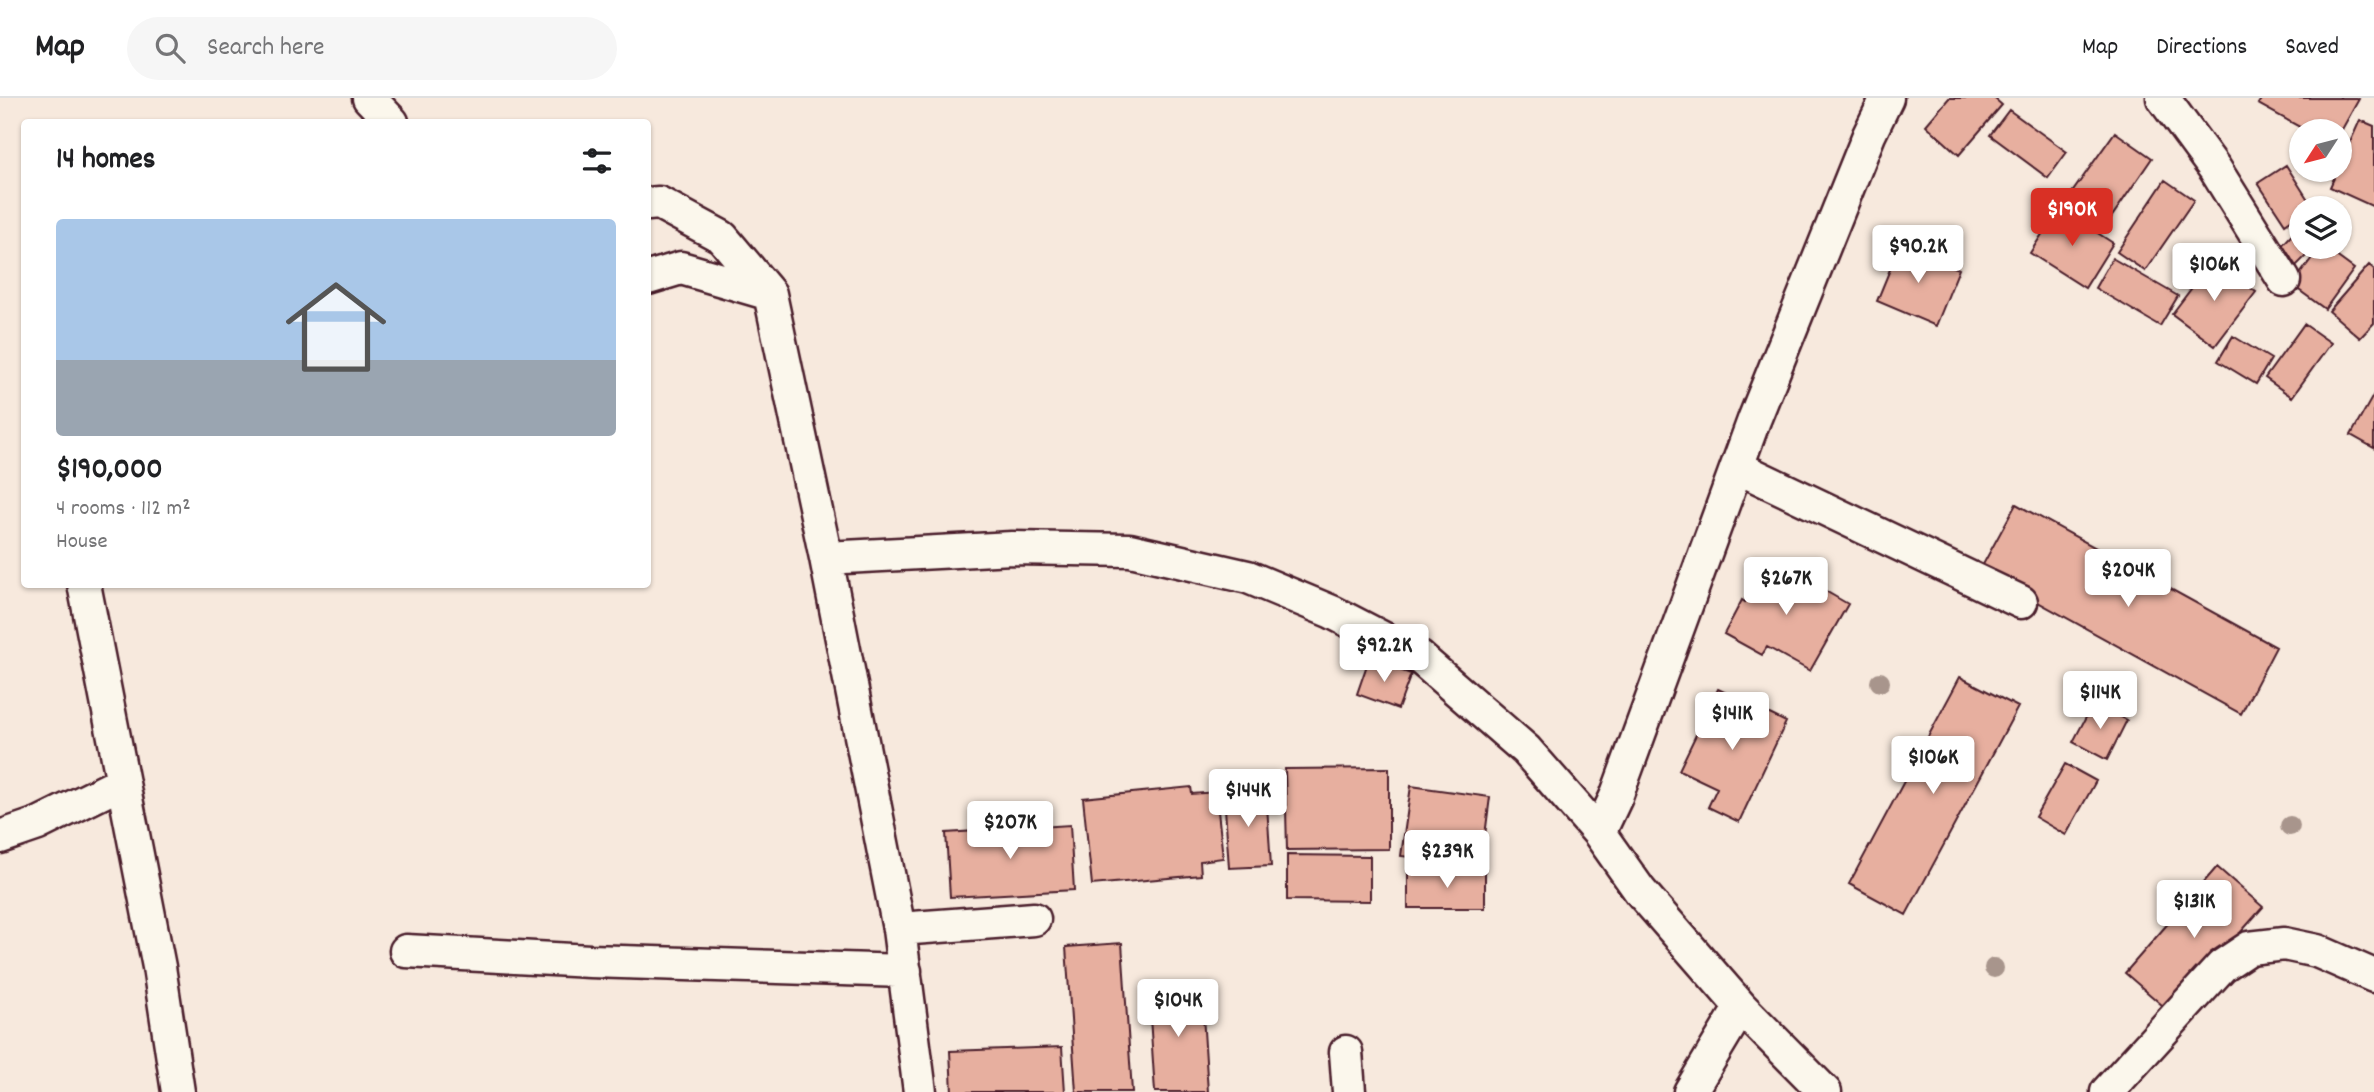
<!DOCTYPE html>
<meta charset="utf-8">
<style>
body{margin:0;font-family:Dekko,sans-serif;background:#f6f6f6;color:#202124;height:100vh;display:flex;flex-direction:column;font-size:26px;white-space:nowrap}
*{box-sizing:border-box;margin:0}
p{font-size:23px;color:#757577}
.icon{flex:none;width:38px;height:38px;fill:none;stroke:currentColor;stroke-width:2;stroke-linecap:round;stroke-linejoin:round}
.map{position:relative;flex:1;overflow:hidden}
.details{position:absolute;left:21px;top:21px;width:630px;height:469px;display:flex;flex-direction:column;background:#fff;border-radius:7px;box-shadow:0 2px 5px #0004}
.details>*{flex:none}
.needle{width:46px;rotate:234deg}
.tools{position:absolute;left:2289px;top:21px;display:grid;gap:14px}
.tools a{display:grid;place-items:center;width:63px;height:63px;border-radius:50%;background:#fff;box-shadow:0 2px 5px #0004;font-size:35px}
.price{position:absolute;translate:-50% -60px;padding:0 16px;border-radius:7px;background:#fff;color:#222;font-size:23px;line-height:46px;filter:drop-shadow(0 2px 4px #0008)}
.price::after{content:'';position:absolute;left:50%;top:42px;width:21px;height:16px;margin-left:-10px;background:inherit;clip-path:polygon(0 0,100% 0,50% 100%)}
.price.on{background:#d93025;color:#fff}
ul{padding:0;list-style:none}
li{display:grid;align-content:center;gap:14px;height:371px;padding:0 35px}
li span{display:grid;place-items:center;height:217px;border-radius:7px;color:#555}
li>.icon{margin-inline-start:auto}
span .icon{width:126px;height:126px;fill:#fffc;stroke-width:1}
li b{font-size:30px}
h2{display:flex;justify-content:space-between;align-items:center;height:84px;padding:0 35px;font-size:30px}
header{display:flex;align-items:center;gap:42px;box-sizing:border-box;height:98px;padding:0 35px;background:#fff;border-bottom:2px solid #e0e0e0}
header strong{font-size:33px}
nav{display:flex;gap:38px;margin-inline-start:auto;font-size:24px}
.search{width:490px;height:63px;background:#f6f6f6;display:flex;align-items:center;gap:18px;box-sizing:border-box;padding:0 24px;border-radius:38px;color:#757577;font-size:26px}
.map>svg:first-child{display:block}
</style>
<header>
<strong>Map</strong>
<div class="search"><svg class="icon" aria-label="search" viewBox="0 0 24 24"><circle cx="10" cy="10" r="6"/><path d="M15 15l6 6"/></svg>Search here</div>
<nav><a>Map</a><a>Directions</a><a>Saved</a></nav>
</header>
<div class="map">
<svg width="2374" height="994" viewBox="0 0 2374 994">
<rect width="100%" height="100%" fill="#f7e9dd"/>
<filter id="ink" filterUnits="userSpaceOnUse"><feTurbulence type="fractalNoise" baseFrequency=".0143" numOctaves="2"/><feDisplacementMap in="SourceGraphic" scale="14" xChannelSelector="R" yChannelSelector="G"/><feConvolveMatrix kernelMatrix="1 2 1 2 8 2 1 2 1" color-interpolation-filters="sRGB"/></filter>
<g filter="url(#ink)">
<path fill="#e7af9f" stroke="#4a1f2b" stroke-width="2" d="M1949,0H1994L2002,7L1959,57L1926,27Z
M2262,0H2357L2359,1L2340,35V33H2307L2258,6Z
M2009,12L2067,54L2048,80L1990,37Z
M2360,22L2374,28V109L2330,89Z
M2115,34L2152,60L2102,133L2064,106Z
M2286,67L2312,108L2301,110V115L2285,126L2258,85Z
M2165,82L2194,102L2145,173L2117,154Z
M2059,110L2113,145L2085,190L2030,155Z
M2301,127V149H2315L2292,172L2274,156Z
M1900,147L1959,171L1936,228L1877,203Z
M2320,149H2324L2354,171L2325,211L2292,187Z
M2112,160L2178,198L2160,228L2095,190Z
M2213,162L2256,194L2215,248L2172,216Z
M2369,167L2374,171V225L2360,240L2329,213Z
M2304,226L2331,245L2292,299L2265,280Z
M2233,238L2271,261L2256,286L2218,263Z
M2374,296V350L2351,337Z
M2016,406L2276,549L2241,616L1980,472Z
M1770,461L1848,506L1810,573L1767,549L1762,557L1724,536L1742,502L1745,504Z
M1369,561L1411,576L1398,611L1357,596Z
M1960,579L2018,609L1906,817L1849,786Z
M1718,591L1786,624L1739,724L1708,709L1717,690L1679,672Z
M2094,604L2127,622L2107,662L2073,644Z
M2065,666L2096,683L2066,737L2035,719Z
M1389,670V751L1287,752L1285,671Z
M1411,688L1490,699L1481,768L1401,758Z
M1191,689L1192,696L1216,694L1223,760L1200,763L1201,777L1092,787L1083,700Z
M1266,692L1271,768L1229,770L1224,695Z
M1070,727L1074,792L950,799L946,735Z
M1287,757L1370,758V803L1287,802Z
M2217,769L2263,809L2170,914L2125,875Z
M1408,774H1485V810H1408Z
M1122,845L1132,994H1076L1066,849Z
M1201,886L1208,994H1155L1148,889Z
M1062,949L1065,994H952L950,953Z"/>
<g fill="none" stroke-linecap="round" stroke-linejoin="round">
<g stroke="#4a1f2b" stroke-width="37">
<path id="minor" d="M369,0L392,24
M2163,0L2215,71L2284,182
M648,106L659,105L722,139L770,196L826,460L899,831L920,994
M648,180L681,170L770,196
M1737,369L2021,504
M826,460L1012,450L1130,452L1248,479L1332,514L1419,559L1526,652L1599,735
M84,486L159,869L178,994
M0,739L38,726L121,685
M899,831L1034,821
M406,853L590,863L905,873
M1346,954L1349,994
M1690,994L1741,909
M1825,994L1741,909L1640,793L1599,735L1616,699L1754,322L1869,37L1887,0
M2107,994L2222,868L2249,850L2284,846L2317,853L2374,878"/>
</g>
<use href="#minor" stroke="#fbf7ec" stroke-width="32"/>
</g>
<g fill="#a8958c">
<circle cx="1880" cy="584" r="10"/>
<circle cx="2290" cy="728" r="10"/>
<circle cx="1994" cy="870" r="10"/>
</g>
</g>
</svg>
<div class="tools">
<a><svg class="needle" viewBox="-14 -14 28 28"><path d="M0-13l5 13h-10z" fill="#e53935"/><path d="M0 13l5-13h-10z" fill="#757577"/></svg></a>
<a><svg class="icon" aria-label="layers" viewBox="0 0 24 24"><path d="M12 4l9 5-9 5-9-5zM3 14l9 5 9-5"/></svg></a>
</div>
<b class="price on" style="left:2072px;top:150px">$190K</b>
<b class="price" style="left:1918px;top:187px">$90.2K</b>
<b class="price" style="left:2214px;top:205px">$106K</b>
<b class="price" style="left:2128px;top:511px">$204K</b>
<b class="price" style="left:1786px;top:519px">$267K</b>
<b class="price" style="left:1384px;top:586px">$92.2K</b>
<b class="price" style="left:2100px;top:633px">$114K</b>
<b class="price" style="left:1732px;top:654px">$141K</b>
<b class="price" style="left:1933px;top:698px">$106K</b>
<b class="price" style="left:1248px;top:731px">$144K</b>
<b class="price" style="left:1010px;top:763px">$207K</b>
<b class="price" style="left:1447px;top:792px">$239K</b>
<b class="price" style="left:2194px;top:842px">$131K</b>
<b class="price" style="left:1178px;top:941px">$104K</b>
<section class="details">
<h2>14 homes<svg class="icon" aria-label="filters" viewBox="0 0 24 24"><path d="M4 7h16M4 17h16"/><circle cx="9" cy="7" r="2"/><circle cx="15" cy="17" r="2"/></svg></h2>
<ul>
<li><span style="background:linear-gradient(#a9c7e8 65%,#9aa5b1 0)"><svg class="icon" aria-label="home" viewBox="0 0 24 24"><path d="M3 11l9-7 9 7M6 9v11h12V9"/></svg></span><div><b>$190,000</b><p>4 rooms · 112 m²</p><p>House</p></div></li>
</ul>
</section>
</div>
